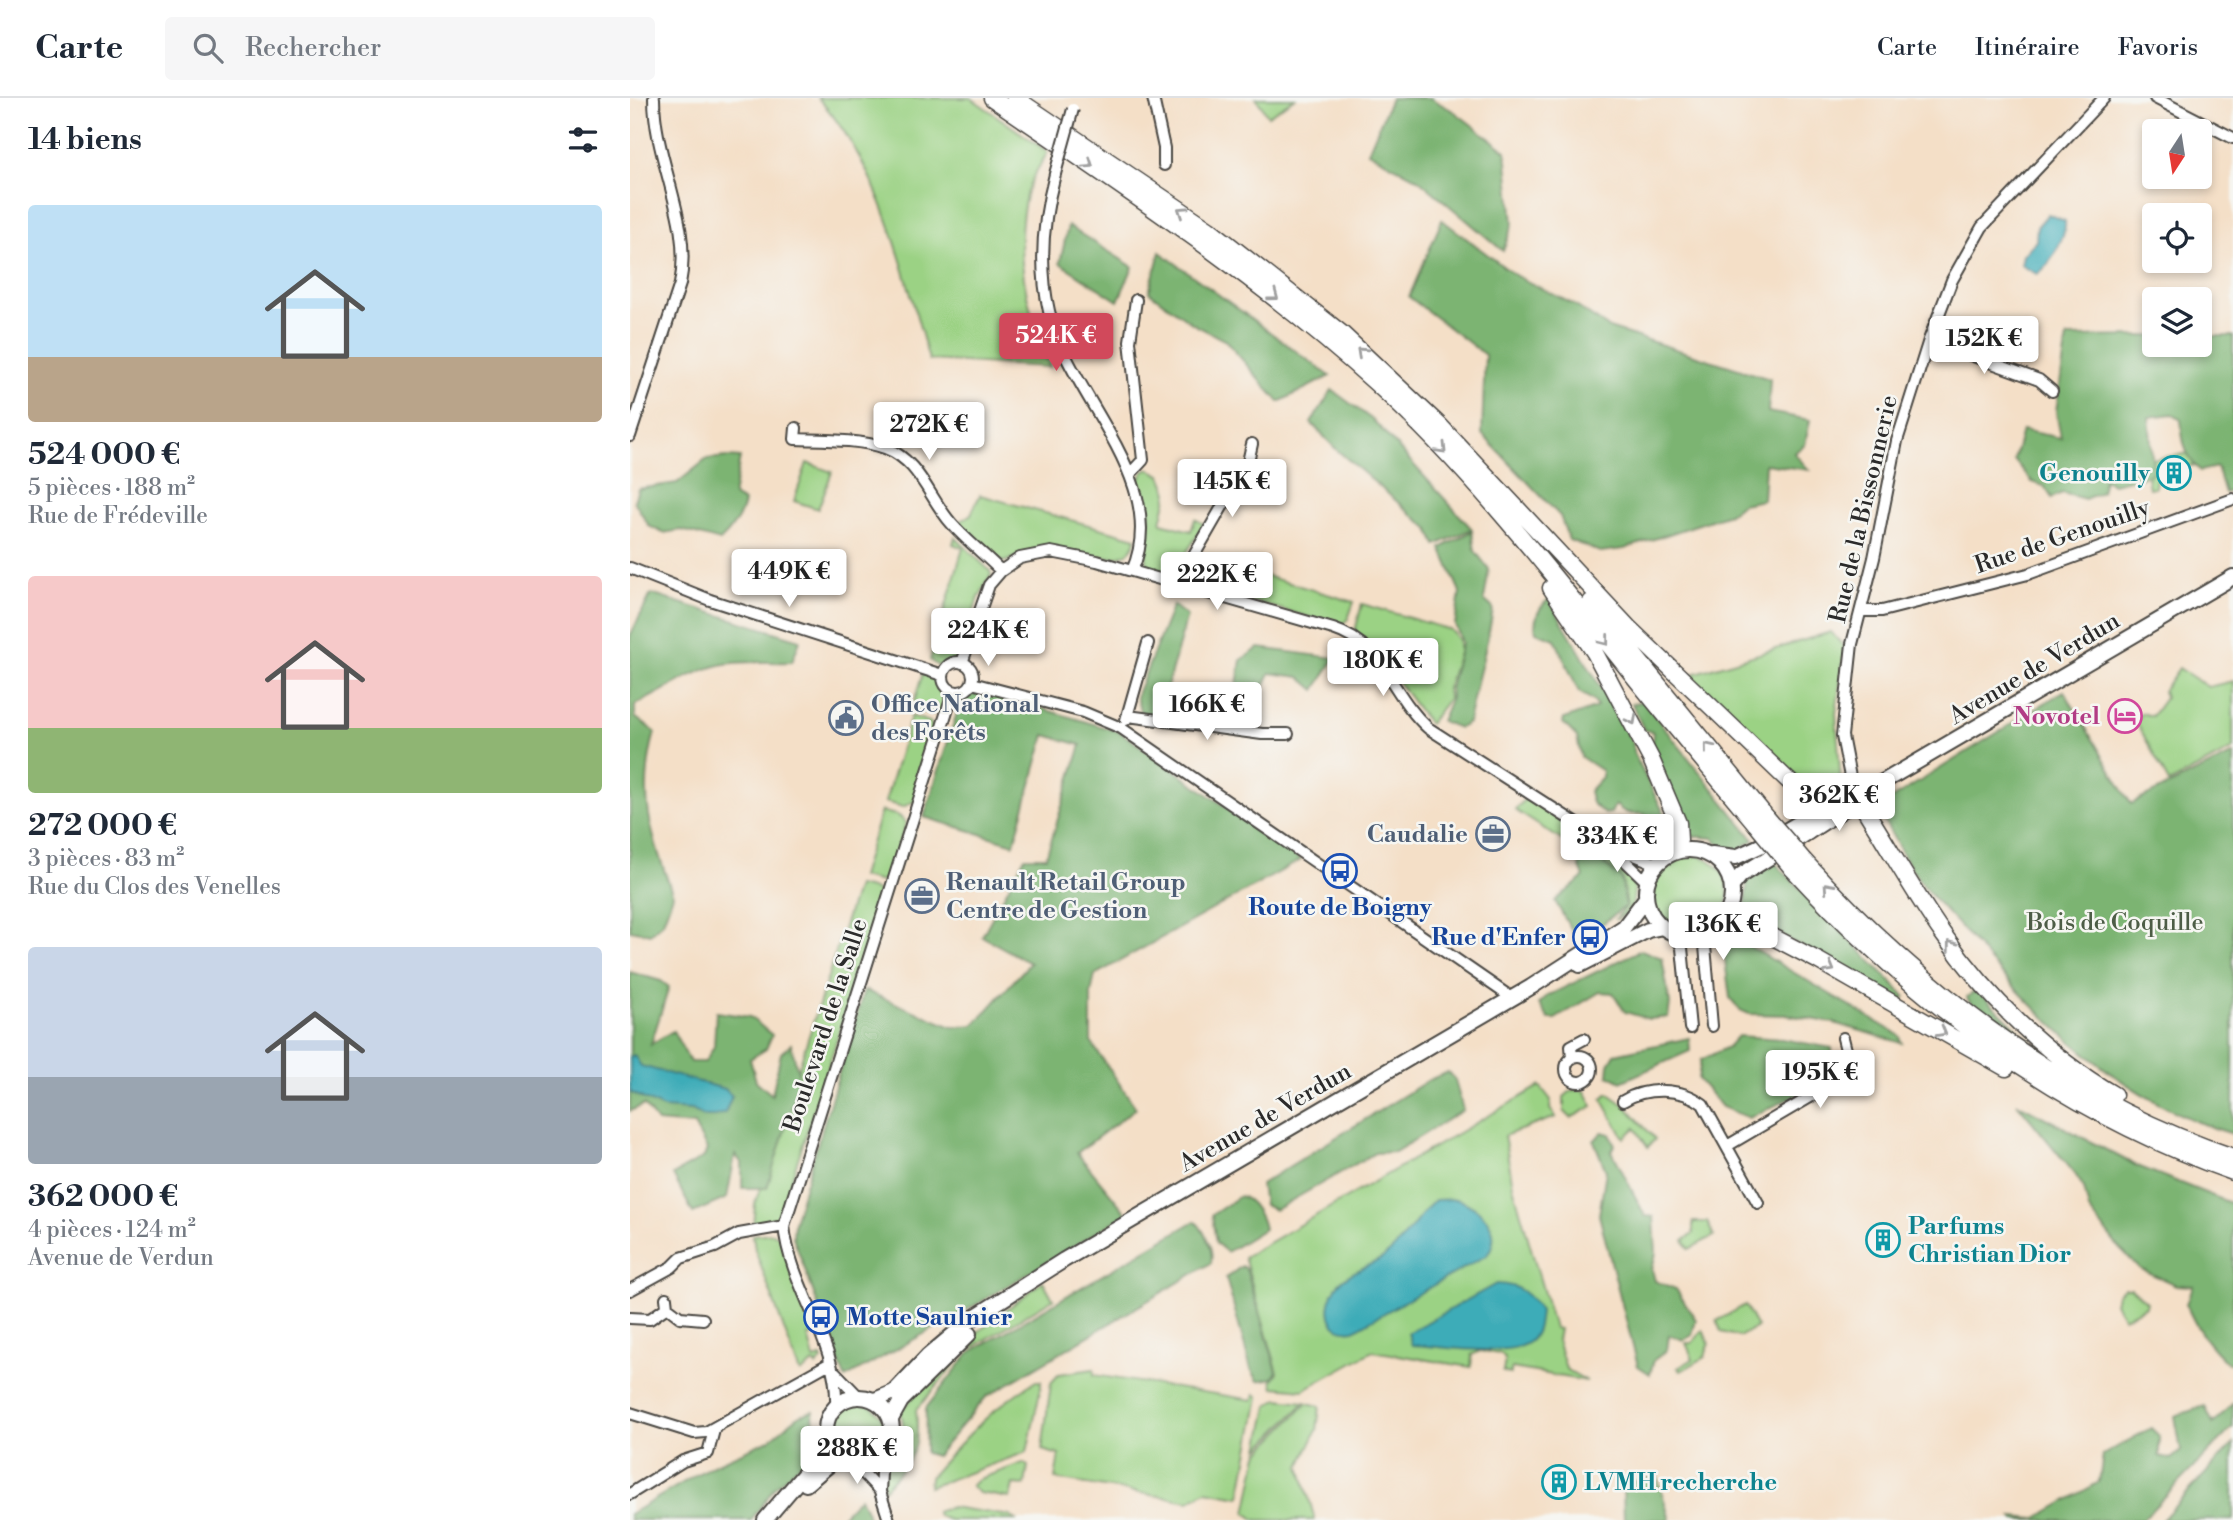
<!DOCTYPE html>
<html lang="fr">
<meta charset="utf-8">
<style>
body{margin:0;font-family:"Libre Bodoni",serif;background:#f6f6f7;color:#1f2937;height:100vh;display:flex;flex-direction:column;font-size:26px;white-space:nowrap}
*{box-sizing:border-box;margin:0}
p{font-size:23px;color:#747a83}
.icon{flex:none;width:38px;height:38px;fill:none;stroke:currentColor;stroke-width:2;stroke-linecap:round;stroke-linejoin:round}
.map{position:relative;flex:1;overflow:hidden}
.panel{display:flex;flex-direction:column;background:#fff;width:630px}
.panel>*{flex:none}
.needle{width:46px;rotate:192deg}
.buttons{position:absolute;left:1512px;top:21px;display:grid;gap:14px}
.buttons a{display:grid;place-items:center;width:70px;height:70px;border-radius:7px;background:#fff;box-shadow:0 4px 10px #0003;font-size:35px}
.price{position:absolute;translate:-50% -60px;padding:0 16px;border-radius:7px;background:#fff;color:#222;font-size:23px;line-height:46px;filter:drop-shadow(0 2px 4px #0008)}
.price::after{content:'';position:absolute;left:50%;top:42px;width:21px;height:16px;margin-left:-10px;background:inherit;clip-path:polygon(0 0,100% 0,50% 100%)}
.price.selected{background:#d1495b;color:#fff}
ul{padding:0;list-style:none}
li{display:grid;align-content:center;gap:14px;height:371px;padding:0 28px}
li span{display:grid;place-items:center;height:217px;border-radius:7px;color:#555}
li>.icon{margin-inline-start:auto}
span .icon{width:126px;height:126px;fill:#fffc;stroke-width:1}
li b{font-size:30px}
h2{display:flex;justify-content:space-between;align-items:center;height:84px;padding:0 28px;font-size:30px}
header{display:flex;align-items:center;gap:42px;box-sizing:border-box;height:98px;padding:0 35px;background:#fff;border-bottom:2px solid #e0e1e3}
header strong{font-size:33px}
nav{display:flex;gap:38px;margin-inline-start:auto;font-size:24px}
.search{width:490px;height:63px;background:#f6f6f7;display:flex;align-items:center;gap:18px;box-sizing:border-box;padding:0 24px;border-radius:7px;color:#747a83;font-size:26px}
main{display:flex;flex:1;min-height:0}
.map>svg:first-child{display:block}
</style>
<header>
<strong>Carte</strong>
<div class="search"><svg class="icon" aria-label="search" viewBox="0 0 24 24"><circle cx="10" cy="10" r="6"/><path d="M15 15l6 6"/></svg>Rechercher</div>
<nav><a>Carte</a><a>Itinéraire</a><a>Favoris</a></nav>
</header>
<main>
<section class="panel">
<h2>14 biens<svg class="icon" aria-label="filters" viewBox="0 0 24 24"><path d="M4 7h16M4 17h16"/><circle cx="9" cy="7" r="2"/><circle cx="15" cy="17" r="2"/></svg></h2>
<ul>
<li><span style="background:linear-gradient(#bfe0f5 70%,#b9a48a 0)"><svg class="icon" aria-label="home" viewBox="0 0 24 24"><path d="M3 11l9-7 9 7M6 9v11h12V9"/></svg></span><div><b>524 000 €</b><p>5 pièces · 188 m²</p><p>Rue de Frédeville</p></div></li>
<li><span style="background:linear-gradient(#f6c9c9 70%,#8fb573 0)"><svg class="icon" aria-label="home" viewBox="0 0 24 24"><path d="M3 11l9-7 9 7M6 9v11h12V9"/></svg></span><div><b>272 000 €</b><p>3 pièces · 83 m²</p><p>Rue du Clos des Venelles</p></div></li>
<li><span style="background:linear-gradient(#c9d6e8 60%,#9aa5b1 0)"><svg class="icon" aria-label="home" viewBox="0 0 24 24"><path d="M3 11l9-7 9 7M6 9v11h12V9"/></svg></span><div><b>362 000 €</b><p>4 pièces · 124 m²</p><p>Avenue de Verdun</p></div></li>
</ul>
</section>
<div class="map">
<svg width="1603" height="1422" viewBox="0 0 1603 1422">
<rect width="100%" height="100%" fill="#f6f6f2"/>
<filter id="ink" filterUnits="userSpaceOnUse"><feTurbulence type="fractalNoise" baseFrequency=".0143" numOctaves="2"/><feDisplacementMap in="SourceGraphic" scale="14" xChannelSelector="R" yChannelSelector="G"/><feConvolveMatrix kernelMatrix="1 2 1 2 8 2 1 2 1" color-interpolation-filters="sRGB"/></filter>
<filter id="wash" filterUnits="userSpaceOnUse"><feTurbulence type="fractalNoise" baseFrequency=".00686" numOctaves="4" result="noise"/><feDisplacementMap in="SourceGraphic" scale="28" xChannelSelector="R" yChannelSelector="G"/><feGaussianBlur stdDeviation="1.57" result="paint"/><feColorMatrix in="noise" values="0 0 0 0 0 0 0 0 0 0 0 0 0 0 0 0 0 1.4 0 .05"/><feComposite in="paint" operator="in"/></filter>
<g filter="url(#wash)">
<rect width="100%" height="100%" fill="#f4dfc7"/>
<path fill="#9bd284" stroke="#637e58" stroke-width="2" d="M188,0H341L418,54C411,66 401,80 397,93C382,154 397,212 420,269L299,262C273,172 253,71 188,0Z
M626,0H665L638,18Z
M1574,353L1575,366L1527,373L1525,389L1519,390L1514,362Z
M177,365L202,374L188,411L164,403Z
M519,371L531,377L538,394L531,425L561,433L565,421L574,426L541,480L518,472L516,457L520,427L517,398L508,384L513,374Z
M350,397L506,440C500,479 438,446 408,451C395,453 385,462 372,464L328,425L341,416Z
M325,439L360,473L361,477L347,503L330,556L327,561L308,568L300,562L333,450L323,446Z
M567,458L724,504L718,521L710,528L558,485L555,482Z
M732,506L821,532L829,542V555L817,590L818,601L799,626L744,551L725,533Z
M1201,534L1215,550L1206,615L1211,689L1190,699L1056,578Z
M1549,570L1578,589L1603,583V651L1539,685L1506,623L1511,615L1522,618L1535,600L1533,593Z
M293,574L309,581L316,597L312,613L303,616L282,611Z
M281,618L300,624L306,634L285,703L273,709L255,704Z
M895,701L902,702L980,754L1006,777C1001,800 1010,811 985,822L997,808L992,780L960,754L955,757L885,712Z
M251,713L269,718L276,725L256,785L231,779Z
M1022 795a38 38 0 1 1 76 0a38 38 0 1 1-76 0Z
M227,788L246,792L253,801L148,1122L123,1128L125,1106Z
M910,988L921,1002L920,1011L926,1019L874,1038L883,1088L924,1230L929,1231L927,1242L936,1271L957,1283L882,1270L880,1276L873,1274L875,1262L871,1256L850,1253L842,1257L841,1269L743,1253L673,1292L644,1289L642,1283L648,1274L614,1159Z
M942,992L955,993L963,1008L941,1020L934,1013V999Z
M978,995L996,1008L1025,1041L1018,1049L1005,1030L994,1040L972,1001Z
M1063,1124H1077L1084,1138L1059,1151L1054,1142L1063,1136Z
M143,1135L149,1139L186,1237L178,1238L184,1261L191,1259L192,1262L187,1268L184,1265L170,1275L125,1152L123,1137Z
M413,1183L423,1201L335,1254L286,1312C291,1354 280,1362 254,1391L251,1372C270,1355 279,1338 270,1313L330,1248Z
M1494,1190H1501L1517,1204L1516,1208L1494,1220L1485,1205L1487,1196Z
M1115,1207L1127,1229L1109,1239L1091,1234L1087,1223Z
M1073,1232L1079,1245L1075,1259L1051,1273L1048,1270L1063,1261L1056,1245H1062Z
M464,1271V1277L623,1302L625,1296L629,1299L610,1399L576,1393L559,1403L425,1381L429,1357L412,1352L421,1285L429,1276Z
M406,1283H411V1289L397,1354L299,1389L300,1379C333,1342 363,1308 406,1283Z
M648,1301L675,1304L629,1351L638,1308Z
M677,1305L690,1308L687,1332L670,1368L685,1422H626L616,1415L628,1356Z
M203 1332a26 26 0 1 1 52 0a26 26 0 1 1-52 0Z
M393,1365L398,1368L395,1387L383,1386L380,1400L349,1395L341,1388L349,1381Z
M321,1409L380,1418L386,1422H319L308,1418L306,1414Z"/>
<path fill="#7cb472" stroke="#54704e" stroke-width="2" d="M761,0H800L825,14L876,53L883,125L873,153L788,81L738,54Z
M812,122L886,178L943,206L979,230L1140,281L1138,314L1180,322L1175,347L1164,355L1179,372L1135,366L1133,402L1112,406L1099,416L994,451L970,454L939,442L930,418L852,336L855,257L779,199Z
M438,128L503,169L488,203L430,165Z
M530,154L700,278L649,304L596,243L563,226L519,194Z
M1524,238V247H1570V238H1603V393L1595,395L1587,369L1570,373C1555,358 1552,343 1551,322L1542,316L1519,319L1523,372L1520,377L1483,386L1474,381L1471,394L1455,401L1432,395L1422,400L1414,388L1402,384L1384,362L1392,332L1431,340L1426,313L1437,239Z
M702,292L744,323L842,431L806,447L799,431L707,352L681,325Z
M97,359L110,360L103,398L114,404C112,417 101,433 90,443L52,432L33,435L19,428L4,403L8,391L47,385L77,361Z
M842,433L845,453L859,471L854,502L863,510C858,549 845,586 838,625L829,630L811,623L821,600L820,590L832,544L825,527L830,494L811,450Z
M21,496L170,542L162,564C139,565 112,562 90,567C60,574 33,594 5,607V619L25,634C7,699 21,736 43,797L33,824L20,836L0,832V538Z
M919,501L1003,645V654L1040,727L1037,734L1027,733C1014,705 1011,721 995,714C991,712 989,709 985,707L981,715L974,716L962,705L959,693L972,679V673L951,659L947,639L933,625L934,621L967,609L964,603L949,594L925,541L906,534C903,522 909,509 919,501Z
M543,507L557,518L535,596L604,605L611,562L629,550L705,560L685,592L670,579L640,575L616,628L511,615L506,599Z
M347,591L490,634L671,762L465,877L461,895V944L506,1010L447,1055L497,1116L349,1205L215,1280L163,1139L164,1124L234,892L322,929L344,927L400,865L352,838L395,759H416L451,647L415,637L384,746L294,719L330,605Z
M1434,593L1501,706L1603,656V1036C1494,1005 1412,923 1339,839C1322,819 1301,800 1287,779C1272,757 1260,733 1247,710Z
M1013,603L1124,742L1108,752H1098L1083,740L1057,738L1022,646L1023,634L1014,632L1002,606Z
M963,758L991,780L996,808L948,844L925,803L954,779L949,767Z
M1145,765L1275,898L1272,905L1119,819L1115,811L1117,784Z
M1109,842L1270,938L1272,945L1204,925L1158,917L1119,916L1110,912L1100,900L1094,855Z
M1011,852L1032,860L1040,906L1038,919L1019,921L995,914L983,895L970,894L925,921H919L909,906L917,898Z
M0,874L31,883L39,889L21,946L43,933L60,964H75L84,948L86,914L120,919L142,937L136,951L120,961L126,983L142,997L151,955L161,946L170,982L137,1090H112V1065L105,1057L97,1100L63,1115L43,1077L74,1059L77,1051L64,1027L27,1024L14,1007L0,1013Z
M1347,892L1401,944V948C1389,944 1340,911 1337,899Z
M1108,938L1152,941L1202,950L1203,979L1119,1020L1092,1009L1068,981L1071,962L1098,949Z
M1059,940L1060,953L991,984L978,977L979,966L985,956Z
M818,974L825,982L833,1012L765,1054L745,1055L645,1112L634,1107L631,1086L799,982Z
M1387,1005L1505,1067L1603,1106V1263L1598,1266C1578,1247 1567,1232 1556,1206L1563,1188L1546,1187L1510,1171L1489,1150L1459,1112L1454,1090L1445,1076Z
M972,1034L980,1036L985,1047L982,1053L1015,1118L1024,1119L1026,1155L1022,1171L1025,1183L1046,1191L1066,1222L1062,1237L1054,1242L1039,1237L1037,1252L1024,1262L1020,1276L1008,1268L969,1117L976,1073L964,1043Z
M610,1098C623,1102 632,1119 634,1131L597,1154L586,1145L582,1117Z
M565,1123C575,1133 584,1152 581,1165L356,1299L306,1358L295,1355L296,1310L339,1255Z
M612,1168L616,1171L647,1273L643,1280L628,1283L621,1271L596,1180Z
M1603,1305V1329L1512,1422H1385L1383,1419L1405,1421L1469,1384L1473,1357L1521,1330L1529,1338V1358L1541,1361L1551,1353L1545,1318L1575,1308L1583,1326Z
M183,1313L184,1330L178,1359L145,1389L121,1422H0V1416L83,1367L139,1342L170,1317Z
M1603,1346V1422H1532Z
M1027,1378L1040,1422H994L993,1386Z
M230,1399L240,1422H208Z"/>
<path fill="#3cacb8" stroke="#346c72" stroke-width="2" d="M1418,116L1435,123C1437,137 1420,169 1407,176L1391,167L1393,157L1406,143L1407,129Z
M4,957L11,968L95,991L102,998L95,1015L86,1018H73L62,1012L33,1010L0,994V959Z
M827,1101C851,1110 875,1132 857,1157L724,1232C696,1236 694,1207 707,1188C715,1176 736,1169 749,1162C772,1148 785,1121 805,1102Z
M866,1186C887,1186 899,1195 910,1213C909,1224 908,1235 900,1243C881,1260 808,1248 782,1247L778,1235Z"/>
</g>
<g filter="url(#ink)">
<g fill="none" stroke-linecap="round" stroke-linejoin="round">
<g stroke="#494642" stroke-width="14">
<path id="minor" d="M523,0L534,50V67
M1525,0L1603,40
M425,76C413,121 408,166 419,213C438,298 542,383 502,473
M1299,242L1409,282L1422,293
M166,330L165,341C193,342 228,341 255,350C289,362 299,400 321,425C336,442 355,457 371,473
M0,338L50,186C63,124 24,63 24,0
M500,376L513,362L500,243L506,202
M0,470L80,502L312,577
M547,487L618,364L622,346
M1232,513H1252L1398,476L1603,401
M313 579a15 15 0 1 1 30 0a15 15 0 1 1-30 0Z
M332,565L359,487L371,473L390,460L421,454L467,463L703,531C754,547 761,597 798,630L980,747L1027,766
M342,585L453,614L491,630L882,900
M498,618L632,636H658
M496,622L518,545
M1221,684L1212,638L1222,546L1244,460L1267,343L1299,242L1322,182L1352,129L1474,0
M984,752L1017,784
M1077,834L1075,848L1082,928
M1046,836L1052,850L1060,930
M936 971a13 13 0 1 1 26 0a13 13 0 1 1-26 0Z
M942,960L941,948L954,941
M993,1003C1016,989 1051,989 1073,1006L1128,1105
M1097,1048L1216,978L1218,960L1213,940
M0,1192L42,1169L51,1160L85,1149L109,1136L154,1128
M37,1209L50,1219L73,1221
M0,1220L20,1221L37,1209L36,1200
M205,1274L229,1299
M206,1308C209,1245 160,1190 154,1128L323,594
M0,1315L64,1335L76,1334L200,1265
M252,1356L250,1394L259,1422
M224,1365L250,1393
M0,1396L53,1363L78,1355L84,1332"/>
</g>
<g stroke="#494642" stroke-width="18">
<path id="major" d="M1157,732L1208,702L1227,699
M1166,742L1214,711L1227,699L1603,479
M1016 795a43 43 0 1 1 86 0a43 43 0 1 1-86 0Z
M1082,756L1106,759L1130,748
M1103,787L1111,777L1140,759
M950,867L1018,832L1033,829
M196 1332a33 33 0 1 1 66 0a33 33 0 1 1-66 0Z
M245,1302L264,1294L298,1258L343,1220L434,1162L901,889L994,829L1016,800
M261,1321L271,1303L339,1236
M176,1386L201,1365L215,1362
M135,1422L187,1361L195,1337"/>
</g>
<g stroke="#494642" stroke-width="19">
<path id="highway" d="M362,0C494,90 628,178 747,286C836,367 912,463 987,557C1032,614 1079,670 1126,726
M385,0L579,131L711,235L810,328L998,529L1189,712L1177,734
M921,490L965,555L1021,661L1048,725L1049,742L1043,754
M961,504L1137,720
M1227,699C1256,744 1282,792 1313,836C1357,899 1417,958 1484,997
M1174,763C1293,894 1434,1002 1603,1059
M1162,770C1285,904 1430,1013 1603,1074
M1094,822L1122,828L1187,862L1376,970"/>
</g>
<use href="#minor" stroke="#fff" stroke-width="10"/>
<use href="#major" stroke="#fff" stroke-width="14"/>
<use href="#highway" stroke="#fff" stroke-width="16"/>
<g stroke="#494642" stroke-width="14" stroke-linecap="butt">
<path id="minor-bridge" d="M425,76L443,11"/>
</g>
<g stroke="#494642" stroke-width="19" stroke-linecap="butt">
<path id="highway-bridge" d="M1137,720L1174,763
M1126,726L1162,770"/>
</g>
<use href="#minor-bridge" stroke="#fff" stroke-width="10"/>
<use href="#highway-bridge" stroke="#fff" stroke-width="16"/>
</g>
<defs><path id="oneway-chevron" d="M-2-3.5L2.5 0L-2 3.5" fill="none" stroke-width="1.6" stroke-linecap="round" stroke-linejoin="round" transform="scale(1.75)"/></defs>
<g stroke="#a0a0a0">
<use href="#oneway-chevron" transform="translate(459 66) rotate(34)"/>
<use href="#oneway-chevron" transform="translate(552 113) rotate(-146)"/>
<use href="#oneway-chevron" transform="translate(644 198) rotate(37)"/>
<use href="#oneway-chevron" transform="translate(731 254) rotate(-137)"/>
<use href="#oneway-chevron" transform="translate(812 351) rotate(46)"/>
<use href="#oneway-chevron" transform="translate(975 543) rotate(52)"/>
<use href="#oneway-chevron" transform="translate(1002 622) rotate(62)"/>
<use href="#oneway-chevron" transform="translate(1078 649) rotate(-129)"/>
<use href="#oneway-chevron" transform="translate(1198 789) rotate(-132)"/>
<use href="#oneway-chevron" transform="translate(1321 847) rotate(-127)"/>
<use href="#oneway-chevron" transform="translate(1200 870) rotate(30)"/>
<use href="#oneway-chevron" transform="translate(1312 934) rotate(30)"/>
</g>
</g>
<defs>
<g id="building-ring" transform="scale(1.75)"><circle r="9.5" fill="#f6f6f2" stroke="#0f9aa8" stroke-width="1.5"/><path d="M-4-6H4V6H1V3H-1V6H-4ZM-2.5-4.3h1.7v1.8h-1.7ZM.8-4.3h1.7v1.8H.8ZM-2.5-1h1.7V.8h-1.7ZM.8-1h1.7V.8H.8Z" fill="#0f9aa8"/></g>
<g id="hotel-ring" transform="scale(1.75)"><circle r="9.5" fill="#f6f6f2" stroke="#d1479c" stroke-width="1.5"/><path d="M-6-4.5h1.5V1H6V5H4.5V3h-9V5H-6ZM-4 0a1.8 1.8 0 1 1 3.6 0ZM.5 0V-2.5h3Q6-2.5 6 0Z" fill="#d1479c"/></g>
<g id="civic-ring" transform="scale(1.75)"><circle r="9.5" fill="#f6f6f2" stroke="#5c6f8a" stroke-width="1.5"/><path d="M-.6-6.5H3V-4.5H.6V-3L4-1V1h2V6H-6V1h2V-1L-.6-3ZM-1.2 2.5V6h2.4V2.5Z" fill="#5c6f8a"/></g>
<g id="office-ring" transform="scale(1.75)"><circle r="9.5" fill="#f6f6f2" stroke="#5c6f8a" stroke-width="1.5"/><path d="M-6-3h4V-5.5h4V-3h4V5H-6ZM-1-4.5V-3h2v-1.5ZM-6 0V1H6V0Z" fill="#5c6f8a"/></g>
<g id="bus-ring" transform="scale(1.75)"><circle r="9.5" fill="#f6f6f2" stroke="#1a4fb4" stroke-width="1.5"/><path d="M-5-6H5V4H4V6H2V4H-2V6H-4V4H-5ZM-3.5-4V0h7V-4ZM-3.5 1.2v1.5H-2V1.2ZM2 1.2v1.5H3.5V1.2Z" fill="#1a4fb4"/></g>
</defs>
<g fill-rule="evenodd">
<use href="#building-ring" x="1544" y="375"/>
<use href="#hotel-ring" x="1495" y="618"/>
<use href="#civic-ring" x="216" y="620"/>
<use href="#office-ring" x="863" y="736"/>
<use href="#bus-ring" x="710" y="773"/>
<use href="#office-ring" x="292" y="798"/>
<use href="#bus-ring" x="960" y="839"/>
<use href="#building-ring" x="1253" y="1142"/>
<use href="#bus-ring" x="191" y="1219"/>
<use href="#building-ring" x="929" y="1384"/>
</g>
<g text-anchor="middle" stroke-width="5" stroke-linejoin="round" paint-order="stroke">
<g font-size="24" font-weight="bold" fill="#0d838f" stroke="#f6f6f2" text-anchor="start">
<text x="1520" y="383" text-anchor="end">Genouilly</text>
<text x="1278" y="1136">Parfums<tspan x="1278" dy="28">Christian Dior</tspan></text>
<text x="954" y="1392">LVMH recherche</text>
</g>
<g font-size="24" fill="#2b2b2b" stroke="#f6f6f2">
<text transform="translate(1233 411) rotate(-77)" y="8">Rue de la Bissonnerie</text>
<text transform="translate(1432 438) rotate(-19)" y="8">Rue de Genouilly</text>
<text transform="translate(1404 570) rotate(-31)" y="8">Avenue de Verdun</text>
<text transform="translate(195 927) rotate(-72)" y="8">Boulevard de la Salle</text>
<text transform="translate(635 1019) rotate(-30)" y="8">Avenue de Verdun</text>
</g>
<g font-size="24" font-weight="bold" fill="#4e5e75" stroke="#f6f6f2" text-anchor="start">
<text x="241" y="614">Office National<tspan x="241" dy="28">des Forêts</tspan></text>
<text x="838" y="744" text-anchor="end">Caudalie</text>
<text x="316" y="792">Renault Retail Group<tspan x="316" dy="28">Centre de Gestion</tspan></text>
</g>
<g font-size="24" font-weight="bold" fill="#b23c85" stroke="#f6f6f2" text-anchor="end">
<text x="1470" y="626">Novotel</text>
</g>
<g font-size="24" font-weight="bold" fill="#164399" stroke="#f6f6f2">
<text x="710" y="817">Route de Boigny</text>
<text x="936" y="847" text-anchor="end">Rue d'Enfer</text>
<text x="216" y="1227" text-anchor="start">Motte Saulnier</text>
</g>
<g font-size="24" fill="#4d5d46" stroke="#f6f6f2">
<text x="1485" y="832">Bois de Coquille</text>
</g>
</g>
</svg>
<div class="buttons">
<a><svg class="needle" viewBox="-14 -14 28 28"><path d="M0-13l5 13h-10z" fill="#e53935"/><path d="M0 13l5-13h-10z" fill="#747a83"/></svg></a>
<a><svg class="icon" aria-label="locate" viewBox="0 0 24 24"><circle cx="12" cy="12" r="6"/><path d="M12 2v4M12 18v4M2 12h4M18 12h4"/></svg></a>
<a><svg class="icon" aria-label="layers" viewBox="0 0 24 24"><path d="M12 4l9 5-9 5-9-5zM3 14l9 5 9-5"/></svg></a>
</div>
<b class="price selected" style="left:426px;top:275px">524K €</b>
<b class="price" style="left:1354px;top:278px">152K €</b>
<b class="price" style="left:299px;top:364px">272K €</b>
<b class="price" style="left:602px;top:421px">145K €</b>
<b class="price" style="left:159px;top:511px">449K €</b>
<b class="price" style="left:587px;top:514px">222K €</b>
<b class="price" style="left:358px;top:570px">224K €</b>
<b class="price" style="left:753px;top:600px">180K €</b>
<b class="price" style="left:577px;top:644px">166K €</b>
<b class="price" style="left:1209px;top:735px">362K €</b>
<b class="price" style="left:987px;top:776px">334K €</b>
<b class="price" style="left:1093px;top:864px">136K €</b>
<b class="price" style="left:1190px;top:1012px">195K €</b>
<b class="price" style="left:227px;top:1388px">288K €</b>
</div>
</main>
